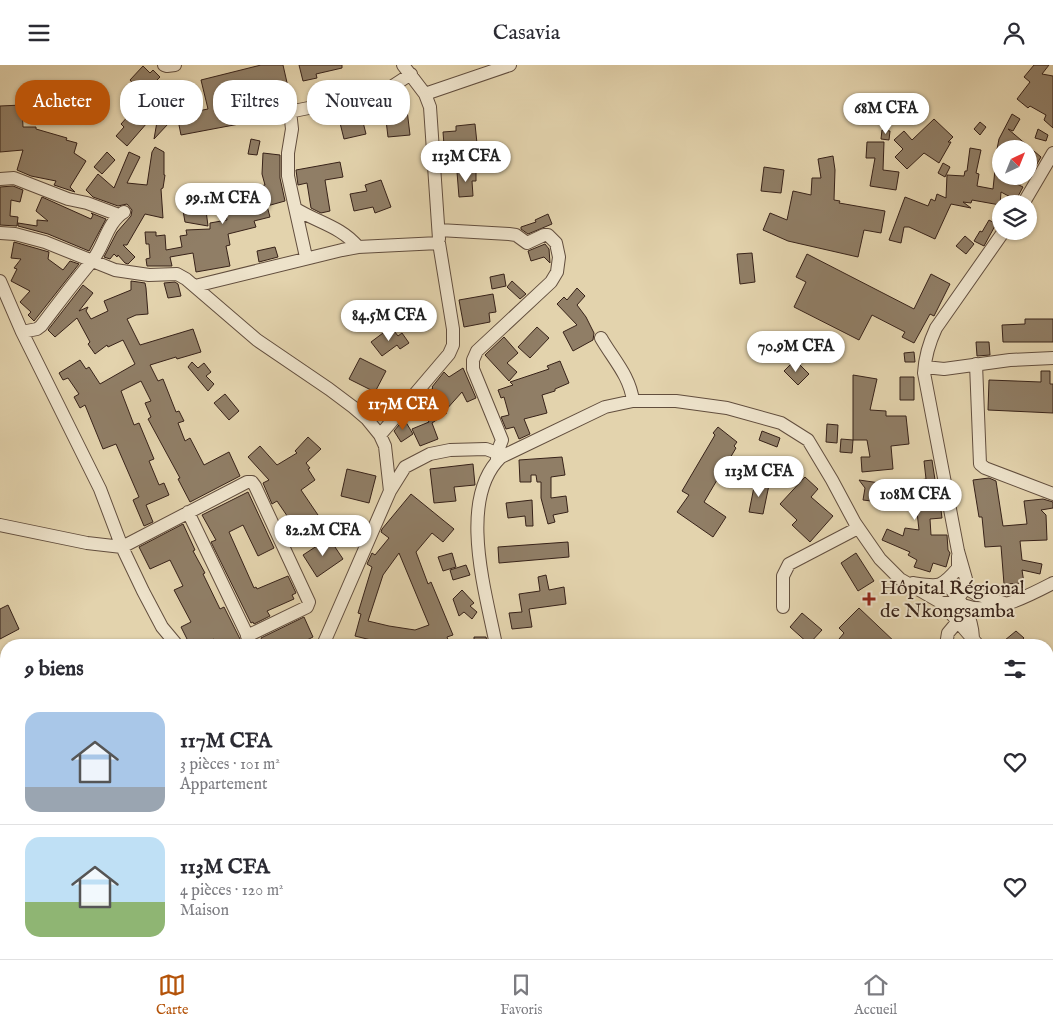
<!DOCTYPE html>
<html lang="fr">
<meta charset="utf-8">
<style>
body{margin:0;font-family:"IM FELL English",serif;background:#f7f7f7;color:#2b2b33;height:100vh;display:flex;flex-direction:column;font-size:19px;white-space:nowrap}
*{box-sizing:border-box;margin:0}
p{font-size:16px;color:#7c7c81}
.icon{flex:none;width:28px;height:28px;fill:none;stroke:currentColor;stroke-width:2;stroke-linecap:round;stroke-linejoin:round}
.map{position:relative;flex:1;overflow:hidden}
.drawer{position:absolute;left:0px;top:574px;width:1054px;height:321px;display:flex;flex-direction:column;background:#fff;border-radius:20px 20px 0 0;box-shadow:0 1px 4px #0004}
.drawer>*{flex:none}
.top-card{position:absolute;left:15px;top:15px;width:500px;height:45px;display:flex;gap:10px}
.needle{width:32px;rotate:43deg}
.buttons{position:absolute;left:992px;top:75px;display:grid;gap:10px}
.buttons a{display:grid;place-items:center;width:45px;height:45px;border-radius:50%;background:#fff;box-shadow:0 1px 4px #0004;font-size:25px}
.price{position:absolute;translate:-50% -42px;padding:0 11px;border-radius:18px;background:#fff;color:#222;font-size:16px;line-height:32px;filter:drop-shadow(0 1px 2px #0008)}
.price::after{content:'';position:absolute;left:50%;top:30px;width:15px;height:11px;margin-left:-8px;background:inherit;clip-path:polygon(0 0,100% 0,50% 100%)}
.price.on{background:#b45309;color:#fff}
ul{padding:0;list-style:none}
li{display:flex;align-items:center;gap:15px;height:125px;padding:0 25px}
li+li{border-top:1px solid #e1e1e2}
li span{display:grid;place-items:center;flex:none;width:140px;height:100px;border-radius:15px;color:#555}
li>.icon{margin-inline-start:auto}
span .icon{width:60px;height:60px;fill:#fffc;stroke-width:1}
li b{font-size:21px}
h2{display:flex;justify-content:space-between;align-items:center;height:60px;padding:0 25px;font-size:21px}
.tag{padding:0 18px;border-radius:20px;background:#fff;box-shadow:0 1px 4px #0004;font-size:18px;line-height:45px}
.tag.on{background:#b45309;color:#fff}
header{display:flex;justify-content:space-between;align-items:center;height:65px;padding:0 25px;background:#fff;font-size:22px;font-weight:600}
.dock{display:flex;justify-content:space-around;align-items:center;height:70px;border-top:1px solid #e1e1e2;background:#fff;font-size:14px;color:#7c7c81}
.dock a{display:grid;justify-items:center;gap:2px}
.dock .on{color:#b45309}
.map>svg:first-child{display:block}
</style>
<header><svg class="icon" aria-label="menu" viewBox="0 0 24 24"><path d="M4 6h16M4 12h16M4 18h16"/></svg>Casavia<svg class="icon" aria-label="person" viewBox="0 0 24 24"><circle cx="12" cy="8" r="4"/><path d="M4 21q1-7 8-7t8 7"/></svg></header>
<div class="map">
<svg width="1053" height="894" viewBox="0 0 1053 894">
<rect width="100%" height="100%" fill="#e3d3ad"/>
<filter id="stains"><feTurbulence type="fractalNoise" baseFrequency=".004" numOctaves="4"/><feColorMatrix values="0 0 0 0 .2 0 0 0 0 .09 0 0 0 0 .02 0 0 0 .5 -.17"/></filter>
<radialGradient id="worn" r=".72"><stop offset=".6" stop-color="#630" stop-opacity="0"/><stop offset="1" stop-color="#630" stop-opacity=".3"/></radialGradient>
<path fill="#907e66" stroke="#372219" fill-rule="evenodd" d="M261,0H283L288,22L250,32L255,56L181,70L177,50L208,44L201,15Z
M299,0H342V3L316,9L317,13L303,16Z
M1034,0H1049L1042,9L1053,11V63L1044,55L1046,50L1030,41L1028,43L1017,34L1030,17L1024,12Z
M143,1L150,8L153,5L160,12L153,19L163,29L158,34L167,41L149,60L147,58L127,81L116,71L124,62L121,59L130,49L121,40L137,23L130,15Z
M389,33L391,45L381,47L380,36Z
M22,40L23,62H36V64L67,73L66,75L77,78L74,88L86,96L70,122L75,127L54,120L56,116L31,111L17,105L23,85L0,87V41Z
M407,45L410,70L388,72L385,47Z
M361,49L366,69L344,74L339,54Z
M1012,49L1020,54L1013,66L1008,64L1041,92L1034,104L1029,100V84H997L999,74Z
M158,51L168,59L154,74Z
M934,54L953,72L948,77H951L939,98L924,88L907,104L895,92L903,84L894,75L904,66L912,75Z
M980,57L986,62L980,70L974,64Z
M475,59L478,88L453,90L452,79L444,80L443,67L456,66V61Z
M1038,64L1048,70L1046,76L1035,73Z
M882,65L890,66L889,75L881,74Z
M251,74L260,76L257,90L248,89Z
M867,77H884L883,105L899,107L896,125L870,121L875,93H866Z
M155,82L164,87V110H165L163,123L161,124L163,153L145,149L127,180H123L135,192L128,199L125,198L118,190L117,192L114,189L110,194L104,192L117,167L131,151L132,145L127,139L118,141L93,132L86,125L98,109L114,123L129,87L140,92L127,118L147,120L152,87Z
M970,83L981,85L976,108L979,109L977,121L993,124L996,95L1001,96V111H1007V114L1023,122L1016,135L1001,127L1000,140L972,135L971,138L963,137L971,143L951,139L935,174L909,162H904L901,178L889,175L905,132L928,141L931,134L935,136L937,129L946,133L947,110L964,111L965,106H967Z
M107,87L115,95L102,109L94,102Z
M263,88L280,90V113L285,136L267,141L270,152L254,156L256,162L228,169L230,180L226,181L230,201L196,207L193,188L170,192L172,201H147L146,194L150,193L149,179H146L145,167H156V171L165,170L166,185L182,182L180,171L187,170L186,165L210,164V158L227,155L224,142L250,135L248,124L265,120L262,109Z
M833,91L835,105L834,135L840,136L839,138L885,146L881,168L864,165L858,192L788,176L763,165L770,148L787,155L793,126L811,130L812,113H821L818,94Z
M340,97L343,112L325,115L330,146L321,148L311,143L307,118L298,120L296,105Z
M943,98L950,102L945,112L938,108Z
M764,102L784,105L781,128L761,126Z
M476,106V116H472L473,131L459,132L457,107Z
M381,115L391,142L375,148L373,142L354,146L350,129L367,126L365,120Z
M13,121L23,125L20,137L11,135L10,151L18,152L17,161L0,160V122Z
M204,130L208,161L185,157L181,134Z
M42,132L91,154L93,150L91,148L106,154L89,186L48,169L18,161V158L37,161V155L48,156L36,146Z
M548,149L552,159L528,169L521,164V162L536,157L535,155Z
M989,155L996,159L984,181L974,176L980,166L982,167Z
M965,171L974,179L966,189L956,181Z
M14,177L49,187L48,194L63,205L70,196L79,199L34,256L28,250L31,247L20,237L30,226L11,216L17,204L14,203L21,194L11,193Z
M545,179L549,184L550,198L544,192L531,196L528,186Z
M275,182L278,192L259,197L257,186Z
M752,188L755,217L740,219L737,189Z
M807,189L914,244L931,209L950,219L934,251L930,249L914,278L902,272L905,267L872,250L859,275L794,242L806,217L796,212Z
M504,209L506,221L492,224L490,212Z
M131,216L145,218L146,223L148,249L136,250L127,254L140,280L193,264L201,287L177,294L176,292L150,300L158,316L163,314L176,347L179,346L184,356L178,358L185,376L190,373L204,400L229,387L240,411L190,437L178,414L180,413L148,354L151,352L145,338L151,336L141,316L121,326L134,360L139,358L154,394L149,396L159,420L164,418L169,430L146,440L153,457L144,461L133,435L139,432L116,379L103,384L85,340L80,343L74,332L79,329L68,313L63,315L59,308L80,295L86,304L89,302L100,319L135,299L123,275L108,282L107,280L95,289L88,279L90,277L77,253L55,272L48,265L83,220L93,228L79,246L88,242L86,246L91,254L108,246L104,236L131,225Z
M512,216L526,229L520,234L507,222Z
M175,217L178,219L181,231L168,233L164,218Z
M577,223L585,231L577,240L586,252L594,268L593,275L573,286L563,267L577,260L557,239L564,232L567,235Z
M493,229L496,247L489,248L490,257L464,262L459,235Z
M1025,254H1053V277H1003L1002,260L1025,259Z
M391,262L398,271L402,268L409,278L400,284L397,280L382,291L371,277Z
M537,262L549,273L530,293L518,282Z
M504,272L518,288L507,298L517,307L509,316L485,290Z
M976,277H989L990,290L977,291Z
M914,287L915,297H905L904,288Z
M360,293L386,306L375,327L349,314Z
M795,295L809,309L798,320L784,306Z
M560,296L569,318L555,324V326L542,330L547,348L524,354L530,369L519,374L514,362L506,364L501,352L509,350L504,332L501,333L498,325L513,320L510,317L549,304L547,301Z
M192,297L198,303L204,298L211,307L206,311L214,319L208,326L188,302Z
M463,303L476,333L467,337L462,327L445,346L447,348L432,358L438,374L420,381L412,364L429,357L417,339L427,328L433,323L432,322L444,307L449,312Z
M1041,306H1050V319H1053V348L988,345L989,315L1041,317Z
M853,310L877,314L870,345L886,346V351H906L909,379L891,381L893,404L862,407L861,392H870L867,375H853Z
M900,312H914V335H900Z
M225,329L239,346L229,355L214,338Z
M404,354L413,369L401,377L394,366Z
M827,359L838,360L837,378L826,377Z
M718,362L737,377L734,381L736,383L704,437L726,452L713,472L677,447L689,430L682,426L715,370L713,368Z
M762,366L780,373L777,382L759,375Z
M308,372L321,384L306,398L310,403L308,404L315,415L301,425L318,450L296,464L277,436L272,439L263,418L269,415L248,392L260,381L277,400L297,388L295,386Z
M841,374L853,375L852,388L840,387Z
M562,392L565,410L551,412V433L566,431L568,447L553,450L555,457L548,459L541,433V417H537L536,410H531V417H520L519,395Z
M932,395L937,428L926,429L929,445H941L942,453L930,454L931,470H947L948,485L950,488L946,502L933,498L930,507L914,502L917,495L908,490L910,487L882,475L887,464L903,471L905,463L919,465L916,438L901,439L900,429L881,427L880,437L863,435L865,423L859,415L915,423L914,416L926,414L924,396Z
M473,399L475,420L454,422L456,436L434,438L430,404Z
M347,404L376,411L369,438L341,431Z
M805,412L818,424L811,432L833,451L810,477L792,460L797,455L780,439Z
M989,413L996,416L1003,461L1027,459L1024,436L1043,434L1053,437V443L1041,445L1046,450L1047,475L1020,476L1022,495L1042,499L1040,509L1022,505L1024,518L1004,519L1001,481L985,482L982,452H979L973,415Z
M755,417L769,420L763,449L749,447Z
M248,427L274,483L258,491L243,460L229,467L254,523L256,522L257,524L288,511L296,528L292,530L294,534L267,546L270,551L254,559L253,557L251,558L211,477L216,475L202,450Z
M411,429L454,464L443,477L432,468L416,487L428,519L431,517L453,570L447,572L450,580H440L439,575L424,580L386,578V580H370L375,576L355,571L361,549L358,548L372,502L367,499L372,488L375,490L389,473L381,467L382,464ZM399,488L429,560L415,565L389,561L368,556L383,510Z
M532,435L533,461H526L525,451L508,453L506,438Z
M183,459L195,485L193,486L205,508L203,509L220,544L224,542L243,580H217L214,574L208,577L207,575L197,580H190L181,562L191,557L174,525L183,521L170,495L150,504L139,482Z
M329,473L343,494L317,512L303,490Z
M568,477L569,492L499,498L498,482Z
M452,488L456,502L443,506L438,492Z
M856,488L874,516L858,526L841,498Z
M466,500L470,510L453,515L450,505Z
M546,510L549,525L564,522L566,539L529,544L532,562L512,564L509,548L522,547L519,529L540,526L538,512Z
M462,525L474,538L470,541L477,547L472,554L464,547L459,551L453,534Z
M8,540L19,564L0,574V544Z
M859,543L898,580H834L844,568L839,563Z
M802,548L822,565L809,579L790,562Z
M304,552L313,572L297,580H264L261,573Z
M1016,566L1024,573L1017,580H999Z
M474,572H486L488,580H474Z"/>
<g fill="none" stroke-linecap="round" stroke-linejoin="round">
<g stroke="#624e3e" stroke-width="14">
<path id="minor" d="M164,0L167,1L175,0
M403,0L425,29L430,42L439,174
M425,29L510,0
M290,46L292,64L288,88V111L306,192
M264,52L373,30L385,26L411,9
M0,114L14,113L68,134L87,138L119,150
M1023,139L1053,88
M296,144C317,157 342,162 358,182
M439,165L509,169L516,170L527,178L544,170H548L556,178L559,192L557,207L551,217L477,286L473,295V304L502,375L497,388
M0,168L15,169L45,177L115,205L149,210L177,209L186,214L257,275L329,324L353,342L367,354L380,370L385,381L390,426L323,580
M0,216L22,267L100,424L122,482L143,526L162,562L177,580
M195,221L342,185L358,182L439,178L453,264V280L449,289L380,370
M22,267L37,264L41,261C58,239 74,217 92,196C104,182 107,157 124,147
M601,273C613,294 630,311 633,336
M976,299L980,399L985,403L1053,429
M925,302L944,304L1010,295L1053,293
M390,426L405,402L430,389L450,385L486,384L497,388V395
M188,447L252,580
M0,460L87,478L122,482L247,417H252L255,421L309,537L307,542L247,571
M913,518C939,522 941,523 958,503V491
M946,518C960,535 972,549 973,573
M966,523L976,529L1004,538
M942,538L978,580
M963,540C991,551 1028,531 1053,518
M783,542V511L789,499L858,463L855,458
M496,580C486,528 457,434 501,392L605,342L633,336H676L727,343L781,358L808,375L832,415L855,458L880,494L900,514L942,538H951L958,533L966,523V514L958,486L924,308C925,291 929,278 936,263L1004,166
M946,580L948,568L958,556
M1048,611L1053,608
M0,614H6
M0,678L6,674
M0,742L6,739
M213,889L215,894
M298,889V894
M189,894L204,889
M609,894L611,889
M834,894L836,889
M879,894L881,889"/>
</g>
<use href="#minor" stroke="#ede2ca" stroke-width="12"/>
</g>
<path fill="#8f2418" stroke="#ede2ca" stroke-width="2" d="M866.5 526.5h5v5h5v5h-5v5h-5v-5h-5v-5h5z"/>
<g text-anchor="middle" stroke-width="4" stroke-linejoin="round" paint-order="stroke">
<g font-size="20" fill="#372219" stroke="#ede2ca" text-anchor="start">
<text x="880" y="529">Hôpital Régional<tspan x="880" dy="23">de Nkongsamba</tspan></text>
</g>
</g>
<rect width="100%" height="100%" filter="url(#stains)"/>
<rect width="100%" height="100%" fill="url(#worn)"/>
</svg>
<div class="buttons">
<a><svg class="needle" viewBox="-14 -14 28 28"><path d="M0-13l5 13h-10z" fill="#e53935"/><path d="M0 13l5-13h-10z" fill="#7c7c81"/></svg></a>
<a><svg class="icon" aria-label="layers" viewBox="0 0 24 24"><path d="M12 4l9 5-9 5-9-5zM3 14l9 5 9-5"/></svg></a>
</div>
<b class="price" style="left:886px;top:70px">68M CFA</b>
<b class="price" style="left:466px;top:118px">113M CFA</b>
<b class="price" style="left:223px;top:160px">99.1M CFA</b>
<b class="price" style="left:389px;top:277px">84.5M CFA</b>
<b class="price" style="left:796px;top:308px">70.9M CFA</b>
<b class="price on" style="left:403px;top:366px">117M CFA</b>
<b class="price" style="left:759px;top:433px">113M CFA</b>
<b class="price" style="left:915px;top:456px">108M CFA</b>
<b class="price" style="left:323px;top:492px">82.2M CFA</b>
<div class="top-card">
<a class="tag on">Acheter</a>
<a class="tag">Louer</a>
<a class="tag">Filtres</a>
<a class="tag">Nouveau</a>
</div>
<section class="drawer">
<h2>9 biens<svg class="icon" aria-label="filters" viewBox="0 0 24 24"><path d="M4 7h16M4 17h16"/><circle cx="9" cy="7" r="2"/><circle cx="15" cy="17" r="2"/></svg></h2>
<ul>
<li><span style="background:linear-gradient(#a9c7e8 75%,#9aa5b1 0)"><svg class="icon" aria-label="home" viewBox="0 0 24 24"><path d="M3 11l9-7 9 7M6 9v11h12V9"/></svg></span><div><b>117M CFA</b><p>3 pièces · 101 m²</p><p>Appartement</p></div><svg class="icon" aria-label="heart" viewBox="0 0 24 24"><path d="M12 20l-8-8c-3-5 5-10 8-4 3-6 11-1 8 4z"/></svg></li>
<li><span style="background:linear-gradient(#bfe0f5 65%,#8fb573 0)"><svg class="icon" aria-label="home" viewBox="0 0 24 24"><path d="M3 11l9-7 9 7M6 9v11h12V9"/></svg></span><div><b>113M CFA</b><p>4 pièces · 120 m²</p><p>Maison</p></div><svg class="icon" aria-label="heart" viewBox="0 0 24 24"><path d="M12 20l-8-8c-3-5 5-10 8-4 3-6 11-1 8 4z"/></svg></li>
</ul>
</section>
</div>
<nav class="dock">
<a class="on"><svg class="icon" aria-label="map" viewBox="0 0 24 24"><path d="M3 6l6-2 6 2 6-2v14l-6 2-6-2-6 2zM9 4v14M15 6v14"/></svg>Carte</a>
<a><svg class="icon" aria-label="saved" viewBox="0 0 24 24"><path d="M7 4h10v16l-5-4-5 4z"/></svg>Favoris</a>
<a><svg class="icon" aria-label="home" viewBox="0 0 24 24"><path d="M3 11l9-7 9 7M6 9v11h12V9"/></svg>Accueil</a>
</nav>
